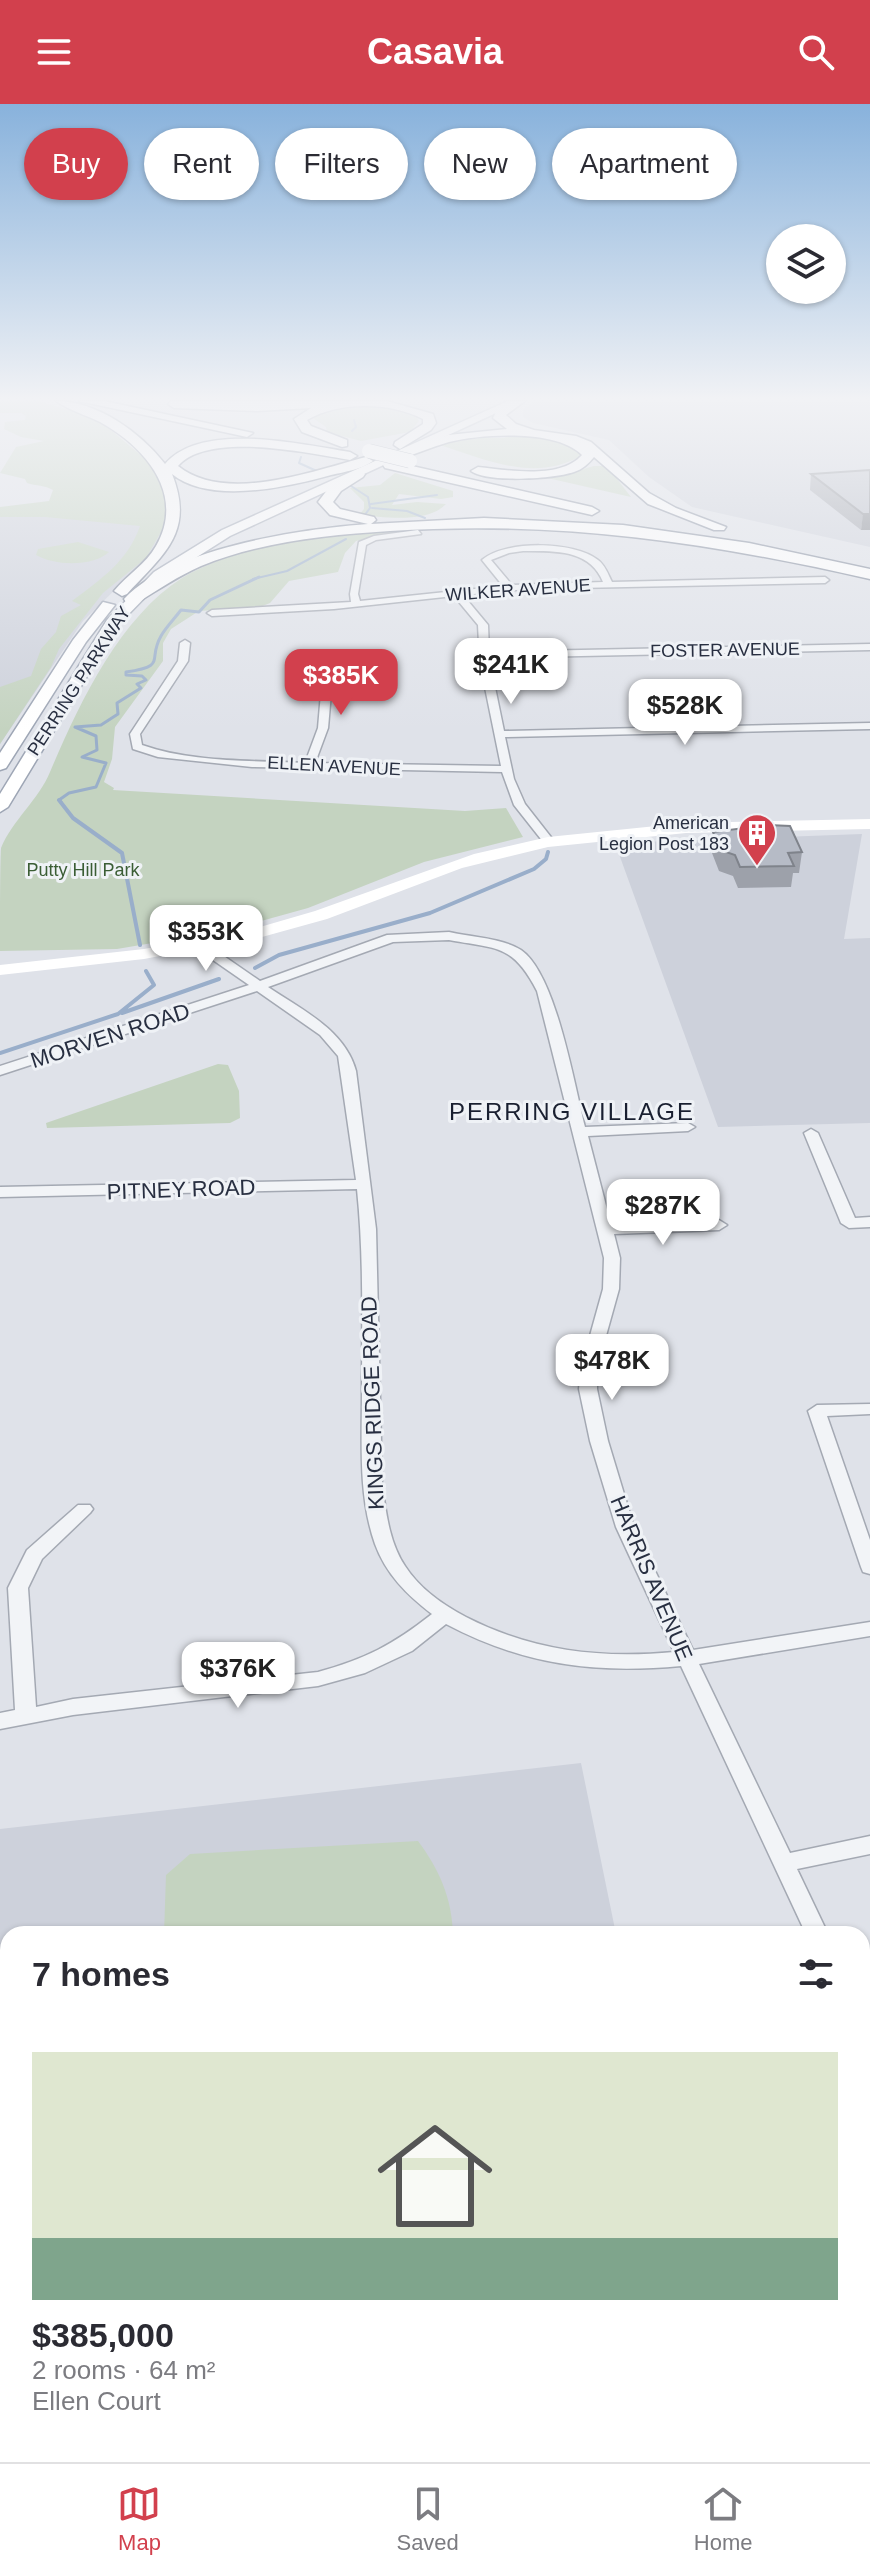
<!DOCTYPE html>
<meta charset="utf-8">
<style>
body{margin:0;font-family:Arial,sans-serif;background:#f2f2f3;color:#2b2b33;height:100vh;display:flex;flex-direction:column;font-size:30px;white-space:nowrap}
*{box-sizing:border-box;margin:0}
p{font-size:26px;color:#7c7c81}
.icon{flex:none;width:44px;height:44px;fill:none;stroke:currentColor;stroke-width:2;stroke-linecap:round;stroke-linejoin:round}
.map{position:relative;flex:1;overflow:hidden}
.sheet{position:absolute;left:0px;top:1822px;width:870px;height:536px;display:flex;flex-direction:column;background:#fff;border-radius:24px 24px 0 0;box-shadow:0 2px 6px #0004}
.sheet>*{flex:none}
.hud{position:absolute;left:24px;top:24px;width:822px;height:72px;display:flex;gap:16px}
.controls{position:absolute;left:766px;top:120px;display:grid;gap:16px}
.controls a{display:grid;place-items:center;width:80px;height:80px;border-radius:50%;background:#fff;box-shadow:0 2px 6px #0004;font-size:40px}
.price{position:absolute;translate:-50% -68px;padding:0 18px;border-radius:16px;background:#fff;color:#222;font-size:26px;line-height:52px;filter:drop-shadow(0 2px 4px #0008)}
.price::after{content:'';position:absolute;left:50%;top:48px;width:24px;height:18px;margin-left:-12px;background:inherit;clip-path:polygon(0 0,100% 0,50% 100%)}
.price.current{background:#d2404d;color:#fff}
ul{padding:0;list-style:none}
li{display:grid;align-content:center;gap:16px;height:424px;padding:0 32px}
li+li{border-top:2px solid #e1e1e2}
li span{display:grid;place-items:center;height:248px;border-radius:0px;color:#555}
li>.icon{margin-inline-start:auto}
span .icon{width:144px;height:144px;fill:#fffc;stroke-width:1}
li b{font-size:34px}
h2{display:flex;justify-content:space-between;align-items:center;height:96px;padding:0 32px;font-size:34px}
.chip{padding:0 28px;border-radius:36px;background:#fff;box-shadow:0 2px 6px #0004;font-size:28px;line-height:72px}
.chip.current{background:#d2404d;color:#fff}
header{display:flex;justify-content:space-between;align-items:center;height:104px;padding:0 32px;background:#d2404d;color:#fff;font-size:36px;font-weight:600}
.tab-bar{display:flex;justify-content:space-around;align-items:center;height:112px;border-top:2px solid #e1e1e2;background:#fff;font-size:22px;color:#7c7c81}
.tab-bar a{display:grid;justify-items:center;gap:4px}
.tab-bar .current{color:#d2404d}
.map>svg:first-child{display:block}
</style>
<header><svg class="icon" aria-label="menu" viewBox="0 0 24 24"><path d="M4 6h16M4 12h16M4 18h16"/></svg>Casavia<svg class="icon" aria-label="search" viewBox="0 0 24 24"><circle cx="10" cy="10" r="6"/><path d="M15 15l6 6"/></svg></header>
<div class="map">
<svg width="870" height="2358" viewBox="0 0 870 2358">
<rect width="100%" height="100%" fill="#dfe2e9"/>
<path fill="#cdd1db" d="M534,297H870V443L692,403L649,373L609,336L533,319L523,313V306Z
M164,377L168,415L158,444L83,517L0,640V410Z
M862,730L844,835L870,834V1019L718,1023L615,739Z
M581,1659L616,1830H8V2350H722L724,2358H0V1725Z"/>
<path fill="#c4d3c0" d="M0,297H39L82,310L107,323L148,357L163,376L165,395V421L146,454L103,489L59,545L51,563L0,640V583L31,572L41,545L56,528L61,512L81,501L72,497C101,475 128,457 140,422L45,413H0V403L49,397L53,386C45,381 36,382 27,379L25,375L0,369L16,343L44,337L21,333L4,325L5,318L25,316L26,312L21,309H0Z
M376,303L408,306L416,311L419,317L410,328L361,337L327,328L326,323L313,314C329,301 357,303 376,303Z
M501,331C528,332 563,332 583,351C534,379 487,356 437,340L481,334H506Z
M594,362H607L631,393L543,373L563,371Z
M395,369L453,387V393L441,395L399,390L392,401L417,398L446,400C427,420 384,413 359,411L364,405V398L350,384L380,381Z
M412,426L356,437L345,449L338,468L289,477L270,499L260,503L199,507L171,525L163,539V557L115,623L112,655L104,678L114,684L113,686L465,707L506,704L523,733L424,758L308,804L229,826L117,845L0,847C0,828 0,757 1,744C12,717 39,695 50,668C78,602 119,514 182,474C238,439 346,427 412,426Z
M78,438L109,448C93,463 55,462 36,451L38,445Z
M218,960L228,961L239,987L240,1014L230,1019L47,1024L46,1019Z
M418,1737C439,1765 452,1794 453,1830H164L166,1771L190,1750Z"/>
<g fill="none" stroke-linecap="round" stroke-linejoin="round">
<path stroke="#99aeca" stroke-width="2" d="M352,327L356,323L354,316
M301,353L299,359L319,368
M348,380L368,393L370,404L364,412
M371,400L437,391
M372,404L407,407L425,414
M253,475L287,467L346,435"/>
<path stroke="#99aeca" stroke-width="3" d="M61,698L59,696L69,689L96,683L106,659L82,653L97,646L96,632L75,623L101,621L118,610L117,599L141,584L137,580L146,576L142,572L126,571V568C168,562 147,556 161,532C166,523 175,514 181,506L199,508L210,496L259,473"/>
<path stroke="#99aeca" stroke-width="4" d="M59,696L73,714L122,749L140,841
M255,864L279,851L430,809L534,765L546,755L548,748
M122,909L219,875
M0,949L118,910L154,881L146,867"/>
<g stroke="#a4a9b3" stroke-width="3">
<path id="street" d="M418,426L421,430L376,436L366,441L358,490L360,497L503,482L482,456C505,436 574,437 598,456C605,461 608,470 612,478L825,473L829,476L825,479L527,485L463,491L488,521L489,548L870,540V546L489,554L504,627L870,619V625L505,633L514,675L525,700L554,737L548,740L544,739L514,701L502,668L252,663L158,653L133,645L130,630L178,557L180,539L185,536L190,539L188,557L140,630L142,641C193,659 251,656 305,659L318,624L324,554L329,551L334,554L328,624L315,659L501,662L480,559L478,521L454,492L334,505L212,512L207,509L212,506L351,498L350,490L359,438L374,432ZM523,447C554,447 590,445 603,478L512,481L491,456L509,449Z
M449,828C471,833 502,834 521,846C556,870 574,980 585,1023L688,1019L695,1023L688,1027L588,1032L611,1121L719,1116L727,1121L719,1126L614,1130L620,1154L619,1185L597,1264V1285L608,1337L634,1423L693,1546L870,1518V1532L699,1560L790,1749L870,1732V1750L797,1765L828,1830H806L681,1562C593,1570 524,1561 446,1520L412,1547L365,1569L318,1582L73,1611L0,1625V1609L15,1606L8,1484L27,1446L78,1401H90L93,1405L90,1409L42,1455L28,1484L36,1603L73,1595L318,1568C365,1555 393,1541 432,1510C407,1491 386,1470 375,1440C358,1392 362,1337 362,1287C362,1220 364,1152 357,1085L0,1093V1083L356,1076L338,952L320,931L257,887L0,971V962L249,881L197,845V839H205L260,877L387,831ZM449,836C497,845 513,840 537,887L604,1154L603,1185L581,1264L579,1285L590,1337L616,1423L674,1548C600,1555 532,1547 466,1513C443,1501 419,1484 405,1462C389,1438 386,1408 382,1380L376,1125L356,967C345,926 301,905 268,883L393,838Z
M811,1025L818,1029L855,1114L870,1113V1123L849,1124L841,1119L804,1029Z
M870,1300V1310L827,1312L870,1436V1470L863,1468L861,1463L808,1307L817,1301Z
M862,1914L870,1917V1951L862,1949Z"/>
</g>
<g stroke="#9ea6b5" stroke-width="3">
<path id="primary" d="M508,297H522L230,432L164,474L118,521L8,703L0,708V690L107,516L154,468L222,426Z
M103,498L115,501L86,538L6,664L0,666V649L73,536Z"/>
</g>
<g stroke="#868fa0" stroke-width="3">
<path id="highway" d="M56,297C97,297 140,328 165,360C201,317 300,340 350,348L357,352L350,356C309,349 208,327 178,362C225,400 313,367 366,353L373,357C362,365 345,368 331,371C288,383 210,401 172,370C195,428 164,450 127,490L122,492L114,487C127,471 146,460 156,442C186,390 145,343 100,318C86,311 68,306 56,297Z
M79,297H104L253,329L247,333Z
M171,297H387L433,310L436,319L431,326L400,345L394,341L395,338L423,320V315C390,298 339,297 307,316L311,322L347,336V342L342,343L302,328L294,315L311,304L257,307L174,304L168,300Z
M511,297H525L506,311L516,320L534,326L576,332L591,338L649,389L676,404L726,423L724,426H714L648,400L594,353C588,360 583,365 574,368C553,375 488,379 471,367L478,363C507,366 560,376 582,351C556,325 483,330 449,338C431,343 414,351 396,356L389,352L448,331L507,325L493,314L497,306Z
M390,357L592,403L599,407L592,411L385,364L383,361Z
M358,366L365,370L363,373L341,387L333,398L340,405L374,413L376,416L371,420L484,414L623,421L749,439L870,465V475C708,438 557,416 390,427C326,431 260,438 201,462C178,472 158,486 138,498H126L124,495C171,444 301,425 368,420L330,411L318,398L331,381Z"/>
</g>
<use href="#street" fill="#f2f4f7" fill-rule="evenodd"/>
<path fill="#fff" fill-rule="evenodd" d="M870,715V725L686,729L548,743L462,764L327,815L262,833L144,855L0,871V861L144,845L260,823L315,807L474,750L548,733L686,719Z"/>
<use href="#primary" fill="#fff" fill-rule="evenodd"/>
<use href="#highway" fill="#fff" fill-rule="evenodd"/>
<g stroke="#868fa0" stroke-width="15" stroke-linecap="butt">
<path id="highway-bridge" d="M369,347L410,357"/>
</g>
<use href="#highway-bridge" stroke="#fff" stroke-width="14"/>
</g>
<path fill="#9da1aa" d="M870,366L861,426L810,386L811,370Z
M713,728L802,748L799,769H793L791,783L738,784L733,772L719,767L712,749Z"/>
<path fill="#7f838b" d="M863,410H870V426H861Z"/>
<path fill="#b6bbc6" stroke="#7f838b" stroke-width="2" d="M870,366V410H863L811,370Z
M768,721L790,722L802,748L788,749L794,762L740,763L735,751L720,746L713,728Z"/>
<linearGradient id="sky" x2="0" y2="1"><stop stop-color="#88b2dc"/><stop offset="0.47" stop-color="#f1f2f5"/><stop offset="1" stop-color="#f1f2f5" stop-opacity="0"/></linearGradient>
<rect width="870" height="627" fill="url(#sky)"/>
<defs>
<g id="building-pin" transform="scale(2)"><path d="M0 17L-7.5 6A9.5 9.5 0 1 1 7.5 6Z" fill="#d2404d" stroke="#eff2f6"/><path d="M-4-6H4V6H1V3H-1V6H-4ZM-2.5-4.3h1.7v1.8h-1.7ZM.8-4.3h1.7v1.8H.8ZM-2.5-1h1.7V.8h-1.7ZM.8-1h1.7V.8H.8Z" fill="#fff"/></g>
</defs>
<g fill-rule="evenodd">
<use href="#building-pin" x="757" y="729"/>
</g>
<g text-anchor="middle" stroke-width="6" stroke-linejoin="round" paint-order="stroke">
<g font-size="18" fill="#282f41" stroke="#eff2f6">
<text transform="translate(518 486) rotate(-4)" y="6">WILKER AVENUE</text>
<text transform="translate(725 546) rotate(-1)" y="6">FOSTER AVENUE</text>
<text transform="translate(79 577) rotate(-57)" y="6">PERRING PARKWAY</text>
<text transform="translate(334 662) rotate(3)" y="6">ELLEN AVENUE</text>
</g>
<g font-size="18" fill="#282f41" stroke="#eff2f6" text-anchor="end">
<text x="729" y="725">American<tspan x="729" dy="21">Legion Post 183</tspan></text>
</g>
<g font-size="18" fill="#3a5d34" stroke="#eff2f6">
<text x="83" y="772">Putty Hill Park</text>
</g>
<g font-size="22" fill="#282f41" stroke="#eff2f6">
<text transform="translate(110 931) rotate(-18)" y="8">MORVEN ROAD</text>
<text transform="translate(181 1085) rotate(-2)" y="8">PITNEY ROAD</text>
<text transform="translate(372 1299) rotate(-92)" y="8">KINGS RIDGE ROAD</text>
<text transform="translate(652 1474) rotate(67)" y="8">HARRIS AVENUE</text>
</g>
<g font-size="24" letter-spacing="2" fill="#1a2031" stroke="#eff2f6">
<text x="572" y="1016">PERRING VILLAGE</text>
</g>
</g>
</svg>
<div class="controls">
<a><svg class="icon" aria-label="layers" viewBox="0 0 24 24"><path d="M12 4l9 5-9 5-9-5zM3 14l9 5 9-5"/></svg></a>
</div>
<b class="price" style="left:511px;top:602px">$241K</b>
<b class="price current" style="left:341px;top:613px">$385K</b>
<b class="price" style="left:685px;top:643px">$528K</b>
<b class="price" style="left:206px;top:869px">$353K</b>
<b class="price" style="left:663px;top:1143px">$287K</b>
<b class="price" style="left:612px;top:1298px">$478K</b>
<b class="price" style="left:238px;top:1606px">$376K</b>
<div class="hud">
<a class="chip current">Buy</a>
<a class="chip">Rent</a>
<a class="chip">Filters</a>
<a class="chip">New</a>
<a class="chip">Apartment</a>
</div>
<section class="sheet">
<h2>7 homes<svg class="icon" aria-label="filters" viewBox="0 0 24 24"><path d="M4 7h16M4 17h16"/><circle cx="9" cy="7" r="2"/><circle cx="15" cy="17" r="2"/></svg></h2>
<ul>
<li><span style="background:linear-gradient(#dfe7d0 75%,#7fa58c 0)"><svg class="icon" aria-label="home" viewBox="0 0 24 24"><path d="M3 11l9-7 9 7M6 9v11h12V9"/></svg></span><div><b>$385,000</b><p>2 rooms · 64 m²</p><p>Ellen Court</p></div></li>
</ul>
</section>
</div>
<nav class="tab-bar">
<a class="current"><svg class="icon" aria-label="map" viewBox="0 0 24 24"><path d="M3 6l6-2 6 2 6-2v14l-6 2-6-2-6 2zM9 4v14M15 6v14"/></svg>Map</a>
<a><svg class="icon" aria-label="saved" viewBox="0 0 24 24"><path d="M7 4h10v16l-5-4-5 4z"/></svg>Saved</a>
<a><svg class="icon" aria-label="home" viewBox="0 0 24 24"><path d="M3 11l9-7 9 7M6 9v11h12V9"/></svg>Home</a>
</nav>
